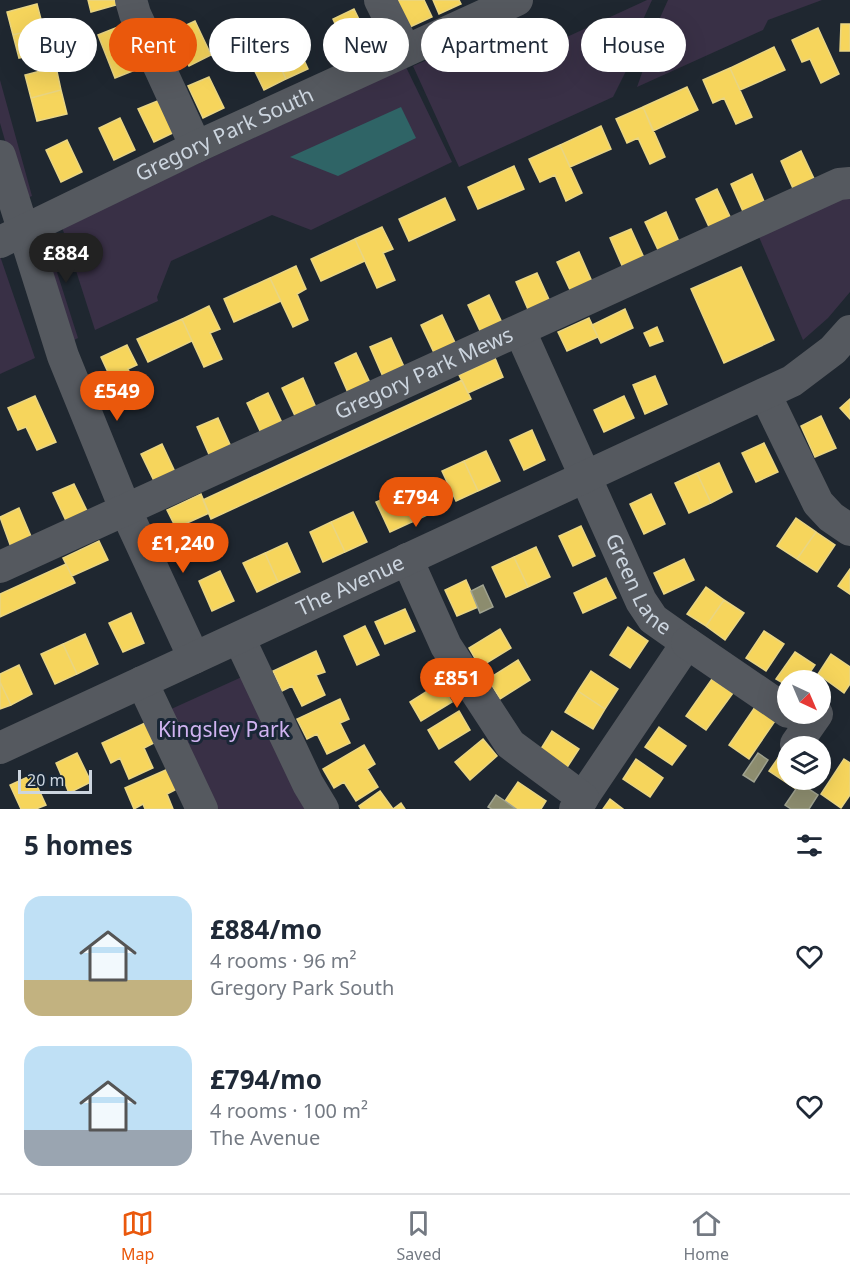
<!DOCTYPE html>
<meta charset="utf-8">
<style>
body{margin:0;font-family:"Noto Sans",sans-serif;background:#f2f2f3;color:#1f2937;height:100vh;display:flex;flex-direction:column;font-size:22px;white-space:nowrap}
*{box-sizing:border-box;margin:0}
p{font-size:20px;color:#747a83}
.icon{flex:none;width:33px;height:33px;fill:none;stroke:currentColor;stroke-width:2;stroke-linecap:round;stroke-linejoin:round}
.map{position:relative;height:809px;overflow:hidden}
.details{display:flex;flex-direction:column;background:#fff;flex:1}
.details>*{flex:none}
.banner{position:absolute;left:18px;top:18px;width:814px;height:54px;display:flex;gap:12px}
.needle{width:39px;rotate:136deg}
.controls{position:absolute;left:777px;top:670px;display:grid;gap:12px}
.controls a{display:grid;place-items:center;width:54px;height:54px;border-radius:50%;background:#fff;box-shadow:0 6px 24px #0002;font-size:30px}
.scale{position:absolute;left:18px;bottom:15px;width:74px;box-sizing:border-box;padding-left:6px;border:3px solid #ccd5df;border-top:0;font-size:16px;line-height:21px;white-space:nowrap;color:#ccd5df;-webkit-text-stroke:4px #192736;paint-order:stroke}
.price{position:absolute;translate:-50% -51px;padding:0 14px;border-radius:21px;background:#ea580c;color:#fff;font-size:20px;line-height:39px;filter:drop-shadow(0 2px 3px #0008)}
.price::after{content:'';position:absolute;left:50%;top:36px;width:18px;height:14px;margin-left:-9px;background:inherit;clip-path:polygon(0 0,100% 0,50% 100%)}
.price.active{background:#222;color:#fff}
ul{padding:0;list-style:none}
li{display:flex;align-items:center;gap:18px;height:150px;padding:0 24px}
li span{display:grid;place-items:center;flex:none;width:168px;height:120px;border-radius:18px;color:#555}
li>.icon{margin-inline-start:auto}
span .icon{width:72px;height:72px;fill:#fffc;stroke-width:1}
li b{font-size:26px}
h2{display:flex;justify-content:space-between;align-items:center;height:72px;padding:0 24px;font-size:26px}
.tag{padding:0 21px;border-radius:27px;background:#fff;box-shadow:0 6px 24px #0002;font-size:21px;line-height:54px}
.tag.active{background:#ea580c;color:#fff}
.tab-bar{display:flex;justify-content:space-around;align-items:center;height:84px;border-top:2px solid #e0e1e3;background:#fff;font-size:16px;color:#747a83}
.tab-bar a{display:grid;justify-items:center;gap:3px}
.tab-bar .active{color:#ea580c}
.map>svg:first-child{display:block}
</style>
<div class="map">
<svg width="850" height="809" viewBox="0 0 850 809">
<rect width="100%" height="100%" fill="#1f2730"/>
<path fill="#393046" d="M647,0H652L631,46L639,45L613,97L459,167L413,66L478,38L481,45L517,60Z
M668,0H822L768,20L763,30L637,87L654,39L650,40Z
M406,67L452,162L311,230L272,215L171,261L157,297L158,301L95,330L62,227Z
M0,80L32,196L22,200L0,123Z
M850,195V292L828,318L803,340L759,237Z
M48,244L78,338L62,346L41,247Z
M0,256L35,358L0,374Z
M244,676L307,809H216L169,710Z"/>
<path fill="#2f6466" d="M401,107L416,138L338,176L290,157Z"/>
<path fill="#f6d55c" stroke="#e9d583" stroke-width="1.5" d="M88,0H115L116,5L91,12Z
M397,0H424L432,17L410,27Z
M433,0H459L461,4L439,14Z
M37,4L43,27L13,35L7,12Z
M354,9L370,42L348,52L333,19Z
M195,21L211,55L189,66L173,31Z
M841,24H850V51H840Z
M123,25L140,68L115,78L98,35Z
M43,27L49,51L19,58L13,35Z
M818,28L839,74L821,83L810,59L802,62L792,40Z
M293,36L308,69L286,79L271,47Z
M271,47L286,79L264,90L248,57Z
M774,47L785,70L740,90L730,68Z
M56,67L61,90L31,98L25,75Z
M730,68L752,117L736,124L724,98L713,103L703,80Z
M209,77L224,108L203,118L188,86Z
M687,87L698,110L653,131L643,107Z
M61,90L67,114L37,121L31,98Z
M160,100L175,132L154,142L138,109Z
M643,107L665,157L650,164L638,138L627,143L616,119Z
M120,118L135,150L114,160L99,128Z
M601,126L611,149L570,167L560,145Z
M67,140L82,172L61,182L46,150Z
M560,145L582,193L566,201L555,175L540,182L529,159Z
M801,151L816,183L795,193L781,161Z
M514,166L524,189L478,209L468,187Z
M752,174L766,206L745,216L731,184Z
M717,189L732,221L711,231L696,199Z
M445,198L455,220L409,241L399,219Z
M666,212L680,244L660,254L645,222Z
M382,227L393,249L383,253L395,280L377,288L355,239Z
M631,229L645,260L624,270L610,238Z
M355,239L365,261L321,281L311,259Z
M579,252L593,284L572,294L557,262Z
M296,266L306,289L297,294L308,320L293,327L270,278Z
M741,267L774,340L724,363L691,289Z
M537,273L551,304L530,314L516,282Z
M270,278L281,301L234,322L224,299Z
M489,295L504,327L483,337L468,305Z
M209,306L220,329L210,333L222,359L204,367L182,319Z
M625,309L633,328L601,343L592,325Z
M442,315L457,347L436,357L421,325Z
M589,318L598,337L567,351L558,332Z
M182,319L192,341L148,362L137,339Z
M657,327L663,341L650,346L644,333Z
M391,338L405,369L384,379L370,347Z
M127,345L137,365L128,369L141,399L124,407L101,357Z
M356,353L371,385L349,395L335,363Z
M495,358L503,377L468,393L459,375Z
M655,376L667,404L645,414L633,385Z
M303,378L317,410L297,420L282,388Z
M462,380L471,399L211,519L203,500Z
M268,393L283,425L262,435L247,403Z
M35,396L56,442L37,450L26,427L18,430L8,408Z
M624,396L634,418L604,432L594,410Z
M850,399V419L840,408Z
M821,416L836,448L815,457L801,426Z
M218,418L232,449L211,459L197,427Z
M532,430L545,460L524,470L510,440Z
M764,443L778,472L756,482L742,453Z
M162,444L177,476L156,485L141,454Z
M486,451L500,481L478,491L464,461Z
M464,461L478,491L456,501L442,471Z
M719,463L732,492L711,503L697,473Z
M697,473L711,503L689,513L675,483Z
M420,482L434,512L412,522L398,492Z
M74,484L89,515L68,525L53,493Z
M398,492L412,522L390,532L376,502Z
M201,494L209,513L176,528L167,510Z
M651,494L665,524L644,534L630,504Z
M19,508L33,541L12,550L0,517Z
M353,512L367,542L345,552L331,522Z
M796,518L816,532L797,559L777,546Z
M331,522L345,552L323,562L310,532Z
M581,526L595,556L573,566L559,536Z
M816,532L835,545L817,572L797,559Z
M99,541L108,560L72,576L63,558Z
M287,543L300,572L278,582L265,553Z
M536,547L550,577L528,587L514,557Z
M265,553L278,582L257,592L243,563Z
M514,557L528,587L506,597L492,567Z
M684,559L694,580L664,594L654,573Z
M66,564L75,583L0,617V594Z
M850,569V594L838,586Z
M220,571L234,601L212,611L199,581Z
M606,578L616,598L583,613L574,593Z
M466,580L478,607L457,616L445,590Z
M706,587L724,600L706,626L687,614Z
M724,600L744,613L725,640L706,626Z
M405,609L415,631L385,644L375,622Z
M131,613L144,643L123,652L109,623Z
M365,626L379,655L357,665L344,636Z
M628,627L648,641L630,668L610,655Z
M500,629L511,648L480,667L469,648Z
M764,631L784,644L766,671L746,658Z
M85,634L98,664L77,674L63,644Z
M63,644L77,674L55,684L41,654Z
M316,651L325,672L316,675L325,695L302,706L292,686L282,691L273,671Z
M795,652L815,665L804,681H788V686L776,679Z
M831,654L850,667V684L844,693L818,674Z
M518,660L530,680L500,699L488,679Z
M19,665L32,694L11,705L0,682V674Z
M591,671L618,689L605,709L578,691Z
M712,679L733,693L706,730L686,716Z
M0,682L11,705L0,709Z
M440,683L452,702L421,721L410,702Z
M578,691L605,709L593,729L565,712Z
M340,699L349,719L340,723L350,743L327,754L317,734L307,739L297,719Z
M755,707L775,721L749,759L729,745Z
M459,711L470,730L439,749L428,730Z
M145,723L154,743L144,748L153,768L129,779L120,758L111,763L102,743Z
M659,727L686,746L672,765L645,747Z
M552,731L579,749L566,769L539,752Z
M483,739L497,756L470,780L455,762Z
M364,745L375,764L367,769L378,787L356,801L344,782L334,788L323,769Z
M783,751L788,755V780H802L796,789L769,771Z
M77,753L91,782L69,793L56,763Z
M636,759L663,778L650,797L623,779Z
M844,759L850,763V795L841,808L821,794Z
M168,769L177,789L167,794L173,809H145L143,804L134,809L125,788Z
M32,775L46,805L36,809H21L10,785Z
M518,782L546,801L541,809H516L505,801Z
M380,791L393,809L401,803L405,809H361L359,806Z
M610,799L623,809H603Z"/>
<path fill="#8c8c6e" stroke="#9fa290" stroke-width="1.5" d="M483,585L493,607L480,613L471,591Z
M758,753L768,760L754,782L743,775Z
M800,783L818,795L809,809H791L785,805Z
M496,795L505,801L516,809H492L488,807Z"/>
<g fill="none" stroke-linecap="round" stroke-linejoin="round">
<g stroke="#55595f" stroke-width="32">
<path d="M131,0L135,14L196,147"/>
<path d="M380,0L405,50"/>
<path d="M0,156L63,356L126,511L194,658"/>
<path id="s1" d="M0,242L196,147L517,0"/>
<path id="s2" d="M520,331L641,601L653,619L687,643L575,809"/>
<path d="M765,394L818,503L831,517L850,530"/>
<path d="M407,559L446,646L510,744L583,798"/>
<path id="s3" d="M0,567L839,184L850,183"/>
<path d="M239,638L308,784L323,809"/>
<path d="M687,643L788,712"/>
<path d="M142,682L202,809"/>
<path d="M796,744L817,714"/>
<path id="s4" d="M0,748L792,381L833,350L850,331"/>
</g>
</g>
<g text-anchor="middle" stroke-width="6" stroke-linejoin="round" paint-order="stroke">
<g font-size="21" fill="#ccd5df" stroke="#192736">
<text dy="7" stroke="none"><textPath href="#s1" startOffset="249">Gregory Park South</textPath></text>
<text dy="7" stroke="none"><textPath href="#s3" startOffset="466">Gregory Park Mews</textPath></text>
<text dy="7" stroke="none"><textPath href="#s2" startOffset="280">Green Lane</textPath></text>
<text dy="7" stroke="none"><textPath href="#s4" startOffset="386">The Avenue</textPath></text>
</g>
<g font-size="21" fill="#d0b3f1" stroke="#192736">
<text x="224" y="737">Kingsley Park</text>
</g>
</g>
</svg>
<div class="controls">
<a><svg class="needle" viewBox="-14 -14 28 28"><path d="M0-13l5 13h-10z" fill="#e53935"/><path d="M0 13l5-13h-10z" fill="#747a83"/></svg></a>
<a><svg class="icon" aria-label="layers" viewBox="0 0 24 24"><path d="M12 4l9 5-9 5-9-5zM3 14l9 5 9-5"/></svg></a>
</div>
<div class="scale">20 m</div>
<b class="price active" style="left:66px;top:284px">£884</b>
<b class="price" style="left:117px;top:422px">£549</b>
<b class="price" style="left:416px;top:528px">£794</b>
<b class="price" style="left:183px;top:574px">£1,240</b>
<b class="price" style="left:457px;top:709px">£851</b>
<div class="banner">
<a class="tag">Buy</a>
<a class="tag active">Rent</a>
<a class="tag">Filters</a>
<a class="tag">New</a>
<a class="tag">Apartment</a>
<a class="tag">House</a>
</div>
</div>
<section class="details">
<h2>5 homes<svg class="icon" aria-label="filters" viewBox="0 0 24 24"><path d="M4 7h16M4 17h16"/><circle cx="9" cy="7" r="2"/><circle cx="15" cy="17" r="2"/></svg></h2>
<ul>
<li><span style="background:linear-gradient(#bfe0f5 70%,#c2b280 0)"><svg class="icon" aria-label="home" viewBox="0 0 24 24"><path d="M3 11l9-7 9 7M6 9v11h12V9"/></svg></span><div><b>£884/mo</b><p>4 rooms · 96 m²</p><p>Gregory Park South</p></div><svg class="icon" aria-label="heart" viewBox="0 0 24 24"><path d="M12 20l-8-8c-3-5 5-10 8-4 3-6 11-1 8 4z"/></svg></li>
<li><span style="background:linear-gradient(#bfe0f5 70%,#9aa5b1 0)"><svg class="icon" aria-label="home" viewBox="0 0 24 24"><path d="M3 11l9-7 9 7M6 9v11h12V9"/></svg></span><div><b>£794/mo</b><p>4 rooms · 100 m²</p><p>The Avenue</p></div><svg class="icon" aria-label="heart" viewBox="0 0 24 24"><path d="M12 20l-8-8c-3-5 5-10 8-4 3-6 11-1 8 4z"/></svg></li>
</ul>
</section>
<nav class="tab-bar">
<a class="active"><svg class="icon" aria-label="map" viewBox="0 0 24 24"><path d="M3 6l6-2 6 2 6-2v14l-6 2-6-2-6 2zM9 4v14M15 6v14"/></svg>Map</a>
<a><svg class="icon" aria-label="saved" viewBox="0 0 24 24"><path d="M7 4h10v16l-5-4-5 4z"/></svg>Saved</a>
<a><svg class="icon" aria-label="home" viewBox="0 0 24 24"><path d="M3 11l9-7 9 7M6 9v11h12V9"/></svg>Home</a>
</nav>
